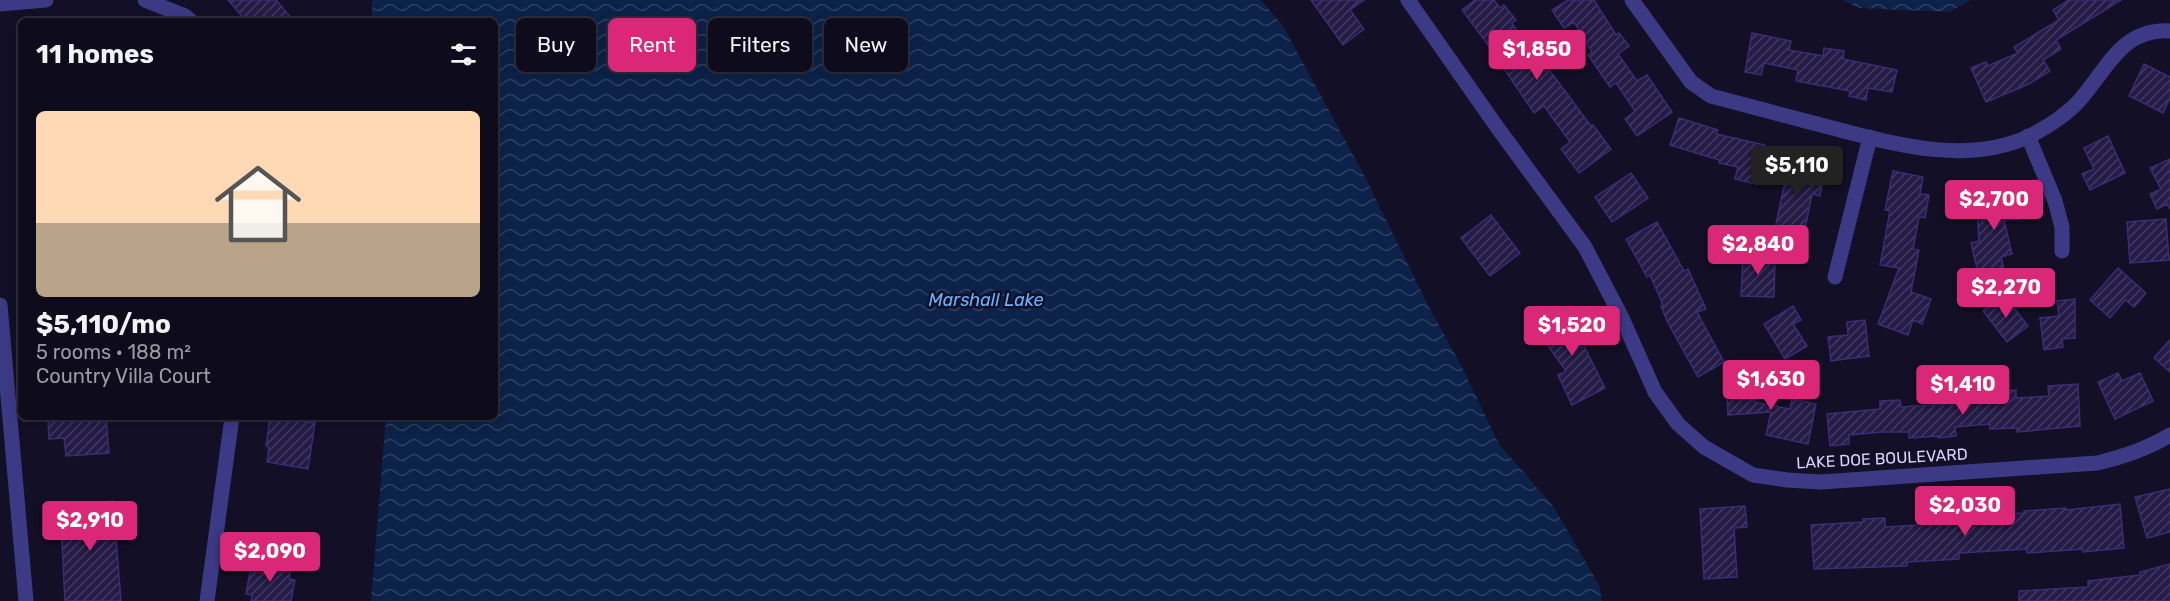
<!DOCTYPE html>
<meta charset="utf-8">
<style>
body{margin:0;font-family:Rubik,sans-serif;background:#1c1929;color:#f1f3f6;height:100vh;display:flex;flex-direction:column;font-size:22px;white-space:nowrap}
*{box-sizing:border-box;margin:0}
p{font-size:20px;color:#9b9ba3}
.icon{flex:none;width:33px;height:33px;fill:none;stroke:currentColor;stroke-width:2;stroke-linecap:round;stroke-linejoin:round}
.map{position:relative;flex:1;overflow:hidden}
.drawer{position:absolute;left:18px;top:18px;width:480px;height:402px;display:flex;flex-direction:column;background:#0e0b1c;border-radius:9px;box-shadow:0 3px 15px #0003,0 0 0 2px #2e2b3b}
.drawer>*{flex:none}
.guide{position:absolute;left:516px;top:18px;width:570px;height:54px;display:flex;gap:12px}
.price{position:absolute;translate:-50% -51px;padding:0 14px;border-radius:6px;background:#db2777;color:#fff;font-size:20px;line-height:39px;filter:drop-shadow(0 2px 3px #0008)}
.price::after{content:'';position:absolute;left:50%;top:36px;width:18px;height:14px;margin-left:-9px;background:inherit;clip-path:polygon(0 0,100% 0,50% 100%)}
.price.active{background:#222;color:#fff}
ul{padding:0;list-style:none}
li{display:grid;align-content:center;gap:12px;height:318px;padding:0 18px}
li+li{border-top:2px solid #2e2b3b}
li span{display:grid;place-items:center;height:186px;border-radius:9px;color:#555}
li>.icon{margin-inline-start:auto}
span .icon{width:108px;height:108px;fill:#fffc;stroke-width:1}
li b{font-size:26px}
h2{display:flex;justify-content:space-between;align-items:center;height:72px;padding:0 18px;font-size:26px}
.tag{padding:0 21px;border-radius:9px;background:#0e0b1c;box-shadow:0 3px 15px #0003,0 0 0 2px #2e2b3b;font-size:21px;line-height:54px}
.tag.active{background:#db2777;color:#fff}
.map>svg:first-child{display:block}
</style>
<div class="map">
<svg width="2170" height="601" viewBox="0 0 2170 601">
<defs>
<pattern id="water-waves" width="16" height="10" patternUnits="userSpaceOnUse" patternTransform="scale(1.5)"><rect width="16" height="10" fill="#0c2248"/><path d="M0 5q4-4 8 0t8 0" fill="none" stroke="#2f4163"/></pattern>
<pattern id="building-hatch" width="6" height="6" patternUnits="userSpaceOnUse" patternTransform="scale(1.5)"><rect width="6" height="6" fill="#241b47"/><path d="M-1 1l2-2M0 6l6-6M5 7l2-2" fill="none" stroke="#433b63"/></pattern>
</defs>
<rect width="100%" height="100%" fill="#130f26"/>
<path fill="url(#water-waves)" d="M372,0H1261L1283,26L1364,175L1429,307L1460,363L1499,444L1553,506L1599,585L1602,601H371L386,417H495V21H372Z
M1843,0H1971L1949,12L1859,8Z"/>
<path fill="url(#building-hatch)" stroke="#3b2d73" stroke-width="1.5" d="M228,0H276L294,21H246Z
M1311,0H1364L1350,10L1364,29L1343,45Z
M1475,0H1494L1500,8L1504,5L1516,20L1512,23L1530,51L1538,46L1551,64L1547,67L1591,126L1593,125L1611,149L1579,173L1561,149L1570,142L1544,106L1534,113L1486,42L1462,10Z
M1568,0H1594L1616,35L1619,33L1629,46L1618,54L1637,81L1647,75L1672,112L1637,136L1625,119L1635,111L1616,83L1610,87L1588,55L1592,52L1574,22L1564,28L1552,10Z
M2069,0H2121L2056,40L2061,49L2043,60L2050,71L2029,84L1986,102L1971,68L1986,62L1988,66L2018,53L2014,47L2059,20L2053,10Z
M1752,33L1791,41L1789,50L1823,56L1824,48L1844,51L1843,59L1897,70L1892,92L1868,88L1866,100L1849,96L1850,91L1796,81L1798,70L1764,63L1761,75L1745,72Z
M2144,64L2170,77V98L2163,113L2129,96Z
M1679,118L1718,130L1716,134L1765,145L1756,184L1735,179L1738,167L1719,163V160L1670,145Z
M2108,136L2125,173L2090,190L2082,174L2094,169L2084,148Z
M1792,149L1815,153L1811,176L1823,179L1820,196L1812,194L1802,244L1773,238Z
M2170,159V209L2167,204L2157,209L2150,194L2161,189L2150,168Z
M1893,171L1923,177L1920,194L1929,195L1925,218L1919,217L1913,249L1919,250L1911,292L1931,299L1922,324L1913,320L1908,335L1878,324L1899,268L1880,265L1890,211L1885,210Z
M1631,173L1648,198L1612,222L1595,197Z
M2019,191L2021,219L2004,220L2012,254L2001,257L2005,274L1980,281L1971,243L1979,241L1976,194Z
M1491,215L1520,253L1490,276L1461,238Z
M2166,219L2169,260L2130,263L2127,222Z
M1657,222L1684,271L1688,269L1706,309L1697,312L1724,362L1698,377L1668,323L1661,306L1663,305L1650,275L1647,277L1626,239Z
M1743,255L1775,256L1774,297L1741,296Z
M2118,268L2146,293L2134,307L2125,300L2110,318L2090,300Z
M2004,295L2028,326L2007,342L1983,311Z
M2075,299V338L2062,339L2063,347L2044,350L2040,318L2059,316L2057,301Z
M1793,306L1801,320L1793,324L1807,346L1785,359L1764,324Z
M1572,308L1580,319L1575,323L1585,337L1581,340L1605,388L1572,405L1558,375L1566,371L1538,332Z
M1865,320L1869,356L1831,361L1828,337L1848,335L1847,322Z
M2170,340V372L2154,358Z
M2118,373L2122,381L2140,373L2153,401L2115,419L2098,382Z
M1752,374L1754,402L1790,409L1792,399L1816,404L1808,444L1766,435L1771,412L1728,415L1726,376Z
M2078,384L2080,426L2017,432V428L1990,429V424L1955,427L1956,436L1938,438V436L1909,438V432H1882L1849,435V444L1830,446L1827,414L1880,409V401L1900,400L1901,407L1989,401L1988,391L2016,390V398L2049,396L2048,386Z
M92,417H106L109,453L66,456L64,438L49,439L48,421Z
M270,417L315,423L308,469L267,462L269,447L266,446Z
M2170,489V532L2147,538L2135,497Z
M113,501L121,601H65L62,544L57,507Z
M2120,504L2124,548L2083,552V549L2027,553V549L1959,553V559L1907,562V566L1814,569L1811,525L1863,522V519L1885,518V527L1919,525V517L1973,514V512L1989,511V514L2024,513V511L2066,508V510Z
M1745,506L1747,527L1734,528L1737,577L1704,579L1700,509Z
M252,561L291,568L289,579L295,580L291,601H251L252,595L246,594Z
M2170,564V601H2019V591L2088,587V581L2140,575V572Z"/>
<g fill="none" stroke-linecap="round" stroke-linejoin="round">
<path stroke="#3d3a85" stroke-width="15" d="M145,0L185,16L191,21
M1408,0L1497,127L1585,247L1622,318L1655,392L1678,424L1704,447L1753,475L1787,480L1821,482L2097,463C2123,457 2147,449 2170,435
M1632,0L1691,82L1711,96C1748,106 1784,115 1821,125C1888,142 1963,167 2030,136C2047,127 2065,116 2078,102C2106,72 2120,28 2170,31
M0,4L46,0
M2028,136L2055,201L2062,227V251
M1835,277L1870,137
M0,305L26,601
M207,601L232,417"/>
</g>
<g text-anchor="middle" stroke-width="5" stroke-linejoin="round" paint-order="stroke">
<g font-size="16" fill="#d9d4ff" stroke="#130f26">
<text transform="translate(1882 458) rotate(-3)" y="6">LAKE DOE BOULEVARD</text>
</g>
<g font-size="18" font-style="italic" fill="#62b6ff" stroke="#130f26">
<text x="986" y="306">Marshall Lake</text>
</g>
</g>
</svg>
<b class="price" style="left:1537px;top:81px">$1,850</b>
<b class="price active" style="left:1797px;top:197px">$5,110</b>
<b class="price" style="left:1994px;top:231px">$2,700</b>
<b class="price" style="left:1758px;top:276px">$2,840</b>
<b class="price" style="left:2006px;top:319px">$2,270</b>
<b class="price" style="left:1572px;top:357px">$1,520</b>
<b class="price" style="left:1771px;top:411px">$1,630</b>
<b class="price" style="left:1963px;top:416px">$1,410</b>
<b class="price" style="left:1965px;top:537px">$2,030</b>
<b class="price" style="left:90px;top:552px">$2,910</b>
<b class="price" style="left:270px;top:583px">$2,090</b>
<div class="guide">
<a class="tag">Buy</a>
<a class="tag active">Rent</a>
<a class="tag">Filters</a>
<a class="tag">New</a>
</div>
<section class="drawer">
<h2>11 homes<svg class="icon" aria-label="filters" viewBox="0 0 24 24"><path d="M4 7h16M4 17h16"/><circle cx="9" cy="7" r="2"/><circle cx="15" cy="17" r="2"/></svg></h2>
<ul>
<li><span style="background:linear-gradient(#ffd9b3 60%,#b9a48a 0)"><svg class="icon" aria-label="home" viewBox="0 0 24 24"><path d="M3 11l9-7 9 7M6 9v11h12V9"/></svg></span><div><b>$5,110/mo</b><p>5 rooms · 188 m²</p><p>Country Villa Court</p></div></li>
</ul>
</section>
</div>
